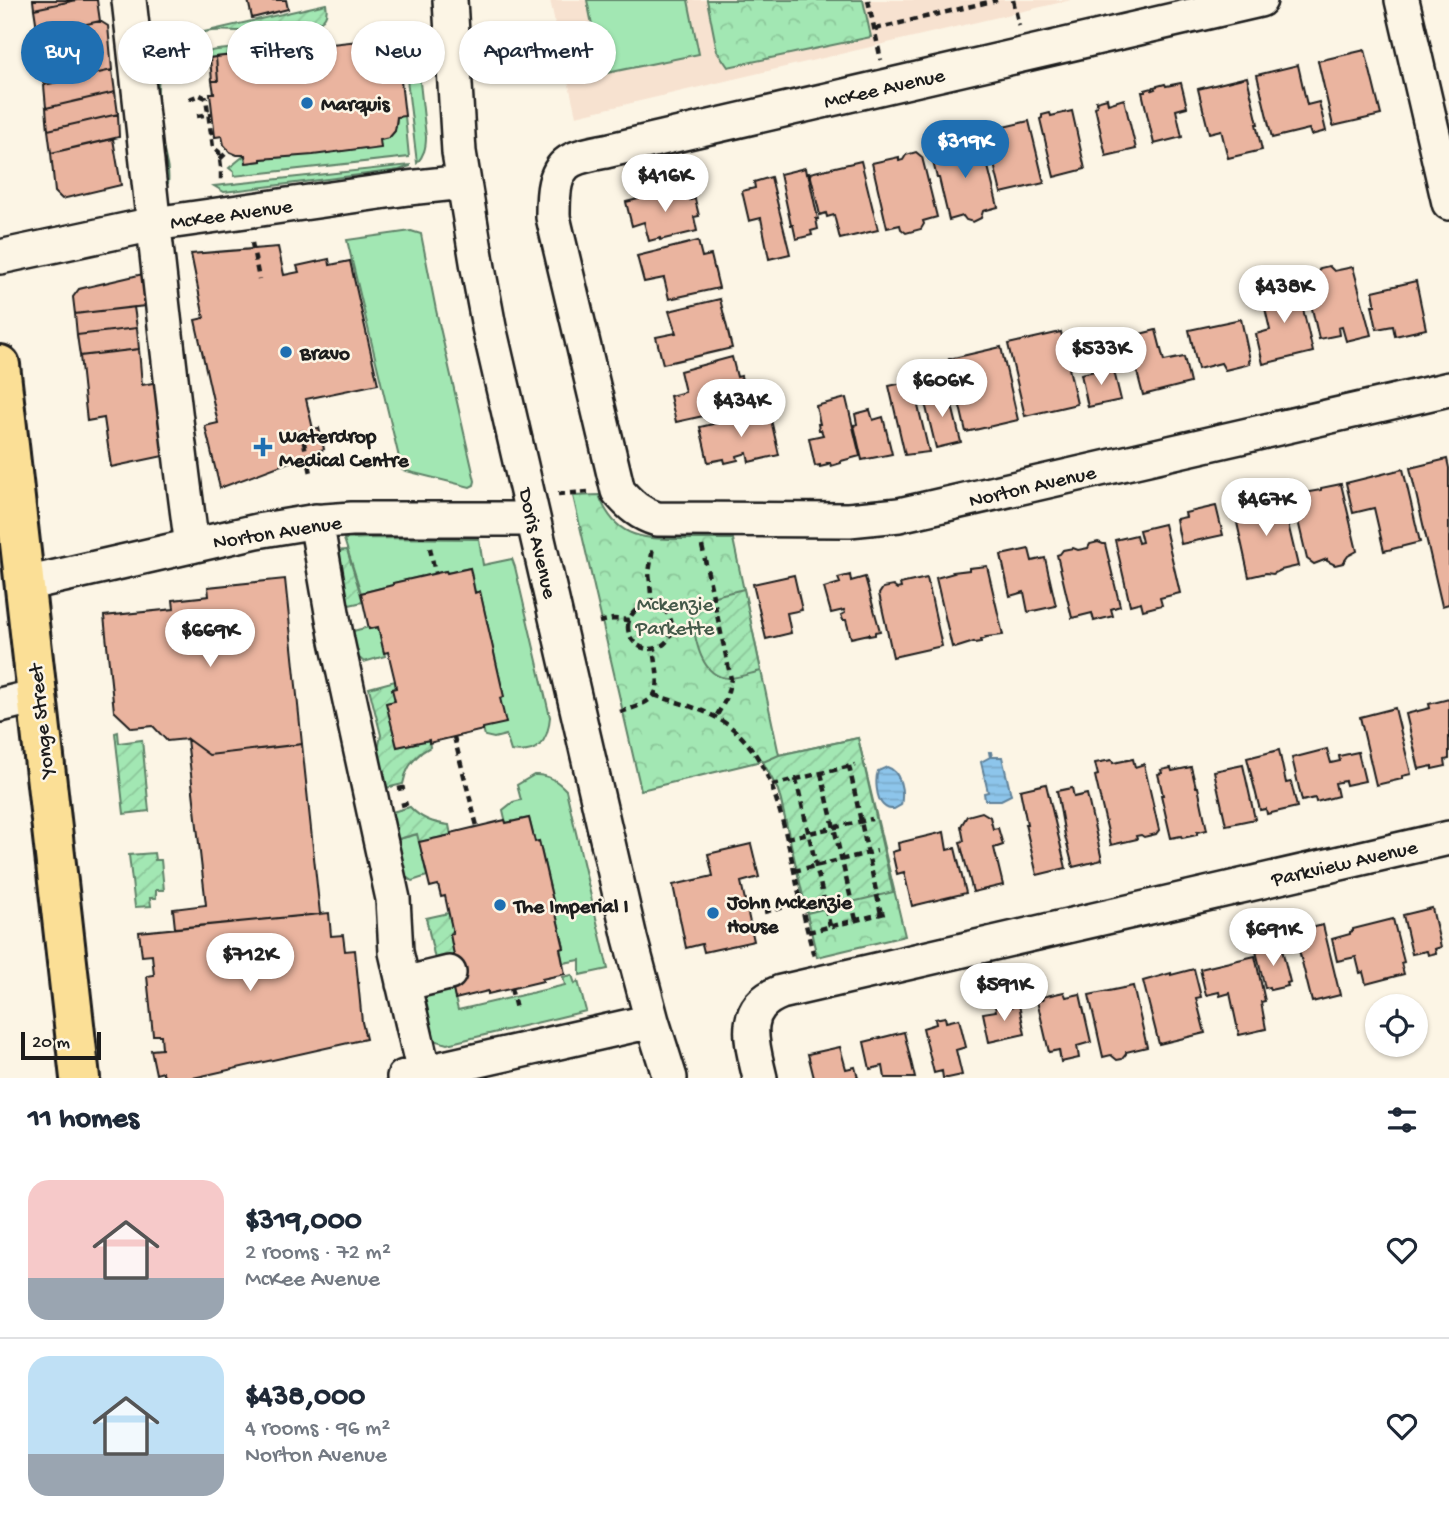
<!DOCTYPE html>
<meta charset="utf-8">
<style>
body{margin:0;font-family:"Gochi Hand",sans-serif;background:#f6f6f7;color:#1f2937;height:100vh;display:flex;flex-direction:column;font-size:26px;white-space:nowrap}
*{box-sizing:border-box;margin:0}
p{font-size:23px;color:#747a83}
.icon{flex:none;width:38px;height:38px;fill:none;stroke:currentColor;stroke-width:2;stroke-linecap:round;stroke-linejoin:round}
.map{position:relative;height:1078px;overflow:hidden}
.panel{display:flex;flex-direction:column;background:#fff;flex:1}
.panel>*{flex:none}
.banner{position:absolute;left:21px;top:21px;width:700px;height:63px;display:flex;gap:14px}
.tools{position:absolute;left:1365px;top:994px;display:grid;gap:14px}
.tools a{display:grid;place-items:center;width:63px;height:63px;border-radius:50%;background:#fff;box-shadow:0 2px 5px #0004;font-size:35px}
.scale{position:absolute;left:21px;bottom:18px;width:80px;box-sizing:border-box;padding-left:7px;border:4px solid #1c1c1c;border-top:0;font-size:19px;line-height:24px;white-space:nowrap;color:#1c1c1c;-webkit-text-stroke:5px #fcf5e5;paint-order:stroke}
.price{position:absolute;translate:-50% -60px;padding:0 16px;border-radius:24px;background:#fff;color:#222;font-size:23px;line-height:46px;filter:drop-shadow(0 2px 4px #0008)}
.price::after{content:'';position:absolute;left:50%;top:42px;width:21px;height:16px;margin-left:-10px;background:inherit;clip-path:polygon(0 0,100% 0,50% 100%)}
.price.active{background:#1f6fb2;color:#fff}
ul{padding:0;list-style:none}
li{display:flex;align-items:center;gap:21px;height:175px;padding:0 28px}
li+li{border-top:2px solid #e0e1e3}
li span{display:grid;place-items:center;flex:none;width:196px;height:140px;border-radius:21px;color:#555}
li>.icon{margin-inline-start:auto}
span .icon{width:84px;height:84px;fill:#fffc;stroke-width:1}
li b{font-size:30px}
h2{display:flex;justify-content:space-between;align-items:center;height:84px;padding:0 28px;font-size:30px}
.tag{padding:0 24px;border-radius:32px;background:#fff;box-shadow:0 2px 5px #0004;font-size:24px;line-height:63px}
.tag.active{background:#1f6fb2;color:#fff}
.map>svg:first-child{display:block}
</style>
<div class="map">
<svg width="1449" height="1078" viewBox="0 0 1449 1078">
<defs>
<pattern id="forest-crowns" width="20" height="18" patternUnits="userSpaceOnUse" patternTransform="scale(1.75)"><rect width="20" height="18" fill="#a2e7b3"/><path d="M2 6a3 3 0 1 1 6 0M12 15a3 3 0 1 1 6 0" fill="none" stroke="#8bc699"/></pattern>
<pattern id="garden-furrows" width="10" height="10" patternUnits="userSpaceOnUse" patternTransform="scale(1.75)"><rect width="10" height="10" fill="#a2e7b3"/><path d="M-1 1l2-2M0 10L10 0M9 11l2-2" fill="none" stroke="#8bc699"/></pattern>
<pattern id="water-rules" width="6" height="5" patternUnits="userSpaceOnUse" patternTransform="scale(1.75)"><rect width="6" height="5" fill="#8dc5eb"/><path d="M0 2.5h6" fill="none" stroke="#79a9c9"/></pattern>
</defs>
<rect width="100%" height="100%" fill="#fcf5e5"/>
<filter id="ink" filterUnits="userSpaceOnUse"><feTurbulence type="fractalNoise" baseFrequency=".0143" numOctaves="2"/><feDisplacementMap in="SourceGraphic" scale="14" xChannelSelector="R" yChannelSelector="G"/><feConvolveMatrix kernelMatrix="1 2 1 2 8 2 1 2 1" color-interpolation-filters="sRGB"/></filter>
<g filter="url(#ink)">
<path fill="#f7e2d0" d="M550,0H1071L576,116Z"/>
<path fill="#a2e7b3" stroke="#5f8268" stroke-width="2" d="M587,0H688L699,54L602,74Z
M401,29L407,36L417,55L426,137C426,148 424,155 417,163Z
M405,116L409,157L234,176V172L229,168L245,155L247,163L261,161V159L301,155L380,140C393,137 397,131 397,117Z
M410,165V166L399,170L224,192L214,186Z
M411,231L421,234L436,310L475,481L474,485L470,487L402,470L347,240Z
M370,538L479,539L483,565L512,559L515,567L550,717C548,743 537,755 511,751L506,735L494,738L485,736L483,728L500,698L504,697L480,592H475L470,568L447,573L446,571L393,583V585L361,593L344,539Z
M369,627L370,629L378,627L385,656L364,662L351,651L349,632Z
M534,775C547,774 557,780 566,790L608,969L580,975V960L563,963L560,949L564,948L539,841L535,842L529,818L506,823L503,810L513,802L521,800L517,785Z
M393,834H397L399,839L418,834L427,876L412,881L403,875Z
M572,975L575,984L578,981L586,1011L447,1044L433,1040L423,1000L428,993L452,986L458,1010L565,985L563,977Z"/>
<path fill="url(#forest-crowns)" stroke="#5f8268" stroke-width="2" d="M707,0H863L871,37L728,67L717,51Z
M599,495C614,536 639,539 678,539C696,539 714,539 733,539L779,755L858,738L905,936L817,957L781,801L778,790L762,760L757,762L641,790L573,496Z"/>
<path fill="url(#garden-furrows)" stroke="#5f8268" stroke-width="2" d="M326,4C331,28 307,23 292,24C282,24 272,30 261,31C236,33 210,25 187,39C156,58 156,82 159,114C160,126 161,139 164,151C166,162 170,172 168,183L160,184L147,45Z
M228,49L255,51L256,53L207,58L193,64L182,72C191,53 209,50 228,49Z
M347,550L363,602L340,607L334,551Z
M744,589L761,671C751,673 739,678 729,678C696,678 694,626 689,602Z
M395,681L396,688L395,701L387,703L397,747L429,740L430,747C415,755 406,767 403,784L386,788L378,750L381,735L369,688Z
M118,732L119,743L142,740L149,811L124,814L115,733Z
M858,738L893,892L807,913L781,801L778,790L763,762L779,755Z
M410,807C421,819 433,823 449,825L451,835L419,842L417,834L398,839L392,812Z
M154,853L155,860H161L164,890H156V898H150L151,906L135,907L129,855Z
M449,913L453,933L450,934L455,960L436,964L426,918Z"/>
<path fill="url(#water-rules)" stroke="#608198" stroke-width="2" d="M989,752H991L992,757H1002L1011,795L1001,800H985L984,793L988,792L981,762L990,757Z
M887,767C901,771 904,792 901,805L894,809C889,809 887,809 883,805C876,798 875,779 878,771Z"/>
<path fill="#eab49f" stroke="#1c1c1c" stroke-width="2" d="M33,0H77L34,9Z
M77,0H97L100,21L38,35L34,9Z
M248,0H286L288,9L252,18Z
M100,21L108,26L112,70L44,85L38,35Z
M386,38L389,62L395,61L396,73L400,72L405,116L397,117L395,131L389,138L380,140L381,148L366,150L365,148L313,155L261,159V161L246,163L245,155H237L230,152L224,145L222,136L215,137L210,93H214L212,81H218L216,57L289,49L290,47L310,44L313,46Z
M1365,50L1381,115L1333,126L1318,61Z
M216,57L218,81H212L210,58Z
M1298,65L1307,105L1319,102L1326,131L1311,135L1309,129L1272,138L1257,75Z
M112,70L115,92L46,108L44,85Z
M1247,77L1258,124H1256L1262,150L1228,158L1221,130L1209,133L1198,89Z
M1181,83L1187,107L1176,110L1182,137L1154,144L1142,92H1145V90L1152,88V90L1155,89L1154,87L1165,84L1166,86Z
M115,92L118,114L48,130L46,108Z
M1107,98L1108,104L1124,99L1136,149L1106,156L1095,107L1097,106L1096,101Z
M1072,111L1085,169L1054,177L1040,119L1042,118V115L1050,113L1051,116Z
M118,114L119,137L51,153L48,130Z
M1029,121L1044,183L1001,193L986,131Z
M981,138L998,207L983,211L981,218L973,222L966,220L963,216L949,220L939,178H937L930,150Z
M113,139L121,185L62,199L55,192L51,153Z
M916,152L922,157L937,217L923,221L924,224L921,229L906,233L901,229L900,225L887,228L872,163L899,157V161L903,160L906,155Z
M861,161L878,230L840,239L834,215L827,217L826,213L820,215L810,173Z
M805,168L806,174L808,173L818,219H816L818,229L811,231L812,235L796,239L793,225H791L780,174Z
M771,177L790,254L769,259L761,218L749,221L742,191L755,188L754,182Z
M687,187L690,200L695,199L699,216L694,217L697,231L660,240V238L649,241L644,222L632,226L626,202Z
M698,241L702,257L711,255L719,288L669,299L664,278L644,282L637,256Z
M278,247L284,275L299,272L297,266L329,259L330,265L350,261L378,384L306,399L313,429L319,428L324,449L220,488L205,426L218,423L195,320L204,318L191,254Z
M1329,266L1334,271L1353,267L1371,335L1346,341L1342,327L1338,328L1339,335L1319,339L1305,278L1318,274V272L1320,268Z
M143,274L145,306L75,314L73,297L79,289Z
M1416,281L1426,329L1395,336L1393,326L1377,329L1372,305H1375V302L1373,291Z
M1297,283L1313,352L1263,364L1256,334L1270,330L1261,291Z
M720,299L732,348L663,364L656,337L676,333L669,311Z
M134,307L137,328L77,335L75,314Z
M1241,319L1250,360L1249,361L1250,364L1225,370L1221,363L1198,369L1189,330Z
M137,328L139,349L80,356L77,335Z
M1156,330L1164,361L1184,357L1190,383L1143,395L1128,337Z
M1061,332L1077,404L1025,416L1008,344Z
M1001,347L1018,420L966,432L949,359Z
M139,349L142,385L158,382L168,455L111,467L104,418L87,421L80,356Z
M732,357L737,377L741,376L745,394L732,397L735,409L676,422L670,396L685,392L680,371Z
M1113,367L1121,400L1088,407L1081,374Z
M912,381L929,452L905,455L889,386Z
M945,388L947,398L950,397L961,442L936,448L925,403L929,402L927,392Z
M846,398L860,456L841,461V463L831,466L830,463H827L828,465L820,467V465L815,466L809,438L823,435L821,430H819L818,424H820L816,406Z
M870,410L873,420L883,417L892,454L862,460L854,425L857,424L855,414Z
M769,411L779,455L749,462L747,453L737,456L738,460L725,463L724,459L708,462L700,427Z
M1447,459L1449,468V604L1442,606L1410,468Z
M1403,469L1420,542L1384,551L1374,508L1353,513L1346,483Z
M1341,484L1357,551L1348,556L1343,563L1335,565L1327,561V559L1314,564L1307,559L1292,495L1321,490V488Z
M1277,497L1280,499L1282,498L1298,566L1281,570L1273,574L1266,573L1249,577L1234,509L1258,504L1259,506L1266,504V502H1268L1270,498Z
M1216,506L1223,535L1181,544L1176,519L1186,517L1185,513Z
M1164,524L1180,593L1160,598L1162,605L1143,610L1141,602L1130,605L1115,540L1136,535L1138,543L1142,542L1139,530Z
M1098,542L1103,544H1105L1120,606L1111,609L1113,616L1094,621L1092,613L1072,618L1057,555L1060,554L1063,550L1073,548L1078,550L1088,548L1090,544Z
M1029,549L1032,561L1045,558L1056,606L1028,612L1024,592L1010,596L1001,555Z
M987,566L1003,635L986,637L987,638L981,640V642L975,643L974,642L955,648L954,646L952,647L936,578L954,573L953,572L969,570V568Z
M470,568L475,593L480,591L504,697L500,698L506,723L483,728V730L429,743V740L397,747L386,703L395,701L392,689L396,688L395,681L388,652L384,653L378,627L369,629L361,593L393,585V583L446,571L447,573Z
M794,575L802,610L787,613L791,633L766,639L753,584Z
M850,575L851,581L865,577L880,631L875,632V635L869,636V634L851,638L846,620H843L841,615L845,613L844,610L831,613L824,588L840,583L838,578Z
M927,578L942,646L893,657L879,594L883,588L893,586L897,589L901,588L900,584Z
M285,579L302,744L209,755L187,739L167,741L153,726L132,728L114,711L104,616L174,609L173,600L209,596L208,587Z
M1449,699V759L1445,760L1446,766L1432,769V766L1419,769L1406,714L1430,708L1429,704Z
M1395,708L1411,774L1402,776V779L1376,785L1360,717Z
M187,739L209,755L302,744L320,914L175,928L173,909L206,905Z
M1327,749L1331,763L1340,761L1339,756L1358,752L1365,781L1346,785L1345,781L1335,783L1338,796L1316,802L1315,798L1302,801L1292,758Z
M1279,750L1286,783L1291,782L1297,807L1267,814L1266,809L1260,810L1247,758Z
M1133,759L1135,767L1144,764L1159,830L1156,834L1144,837L1141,835L1136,836L1137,839L1111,845L1095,776L1098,775L1095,763L1112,760L1113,763Z
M1243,765L1255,819L1226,825L1214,771Z
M1191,767L1196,787H1198L1207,830L1197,832V835L1182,838L1181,836L1171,838L1161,795H1163L1158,774L1162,773L1161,770L1171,768L1172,771Z
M1046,784L1066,868L1037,875L1025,824H1027L1020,790Z
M1072,788L1074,797L1087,794L1102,860L1073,867L1065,836L1057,791Z
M982,812L990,817L993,829L998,828L1003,845L994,848L1003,885L973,892L960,842L964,841L961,826L967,816Z
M529,818L535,842L539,841L564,948L560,949L565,974L542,979L543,981L488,994V991L455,999L447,962L455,960L450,934L453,933L445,896L441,897L438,885L430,887L419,842L451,835V833L505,820L506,823Z
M944,832L947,850L955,848L966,893L912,906L904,872L897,874L892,852L899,850L898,843Z
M751,844L759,877L741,882L754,941L704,952L702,944L686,948L673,885L713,876L708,854Z
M1432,908L1441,947L1435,949L1436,953L1428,955L1427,951L1412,954L1403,915Z
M329,913L331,936L343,935L345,951L355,950L362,1022L366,1039L193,1078H164L163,1072L156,1074L151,1050L162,1049L161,1035H153L147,976L154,975L152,955L142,956L139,932Z
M1393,919L1404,962L1401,963L1404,974L1366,984L1363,972L1360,973L1356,957L1337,961L1332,939L1350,934V932L1353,931V929Z
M1323,925L1340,995L1312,1002L1297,942L1305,939L1303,930Z
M1281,945L1290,982L1287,983L1288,986L1270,990L1269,987L1265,988L1256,951Z
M1255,956L1265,1001L1261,1002L1266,1029L1239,1035L1230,993L1220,996L1219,992L1206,995L1200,969Z
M1194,969L1201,997L1196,998L1205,1033L1159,1044L1143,981L1171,973V975Z
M1133,986L1147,1047L1126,1052V1054L1122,1059L1117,1060L1111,1055L1103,1057L1089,995Z
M1064,992L1066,997L1080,994L1091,1042L1077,1046L1079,1058L1061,1062L1059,1050L1049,1052L1037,1001L1043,1000L1042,997Z
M1005,1004L1006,1008L1019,1005L1025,1034L989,1042L983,1013L996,1011L995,1006Z
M945,1017L946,1022L959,1019L966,1047L956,1050L962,1075L948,1078H943L942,1071L934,1073L923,1028L936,1024L935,1019Z
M904,1032L915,1078H885L883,1066L870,1069L864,1042Z
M840,1047L846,1069L855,1067L858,1078H814L808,1054Z"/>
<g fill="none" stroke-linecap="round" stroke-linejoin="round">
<g stroke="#1c1c1c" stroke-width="38">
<path id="minor" d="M129,0C150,182 167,364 192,546
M450,0L459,152L478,268L489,327L630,938L652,1021L670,1078
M1260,0L606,151C595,153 582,155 572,160C552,170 553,198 553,217L618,491C630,505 640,514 657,519L849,520L899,515L1449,389
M1402,0L1449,203
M0,257L154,224L408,188L464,182
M316,521L337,641L393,899L396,952L424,1073
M25,584L257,531L311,522L352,519H533
M0,705L37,696
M403,984L449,973
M404,1077L652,1021
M760,1078C752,1043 739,1008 781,992L1449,838"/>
</g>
<g stroke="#1c1c1c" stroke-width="44">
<path id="major" d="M0,365L80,1078"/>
</g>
<path stroke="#1c1c1c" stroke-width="4.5" stroke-dasharray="7 5" stroke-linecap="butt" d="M868,0L881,60
M1013,0L1019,26
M875,29L997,0
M189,99L200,95L206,98L213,147L219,152L221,167V182
M197,116L212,114
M220,159L228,151
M252,243L259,279
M301,430L311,473
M558,494L588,492
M702,546L731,679L726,699L716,717
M430,548L435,573
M652,605L649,573L653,547
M628 627a22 22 0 1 1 44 0a22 22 0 1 1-44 0Z
M599,622L613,619L630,620
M654,695C679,703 706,709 728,725C767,754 778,802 789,847C797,883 804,920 814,956
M620,712C666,699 659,689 654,648
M454,737L477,826
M849,766L881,914
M821,773L856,920
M796,779L830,926
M772,785L855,765
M398,789L408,787
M401,805L412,802
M787,838L872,819
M794,871L877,851
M764,912L802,903
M808,932L889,912
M511,988L516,1009"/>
<use href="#minor" stroke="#fcf5e5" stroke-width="33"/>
<use href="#major" stroke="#fbdf96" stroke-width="38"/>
</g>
</g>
<g fill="#1f6fb2" stroke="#fcf5e5" stroke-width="2.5">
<circle cx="307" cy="103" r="7"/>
<circle cx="286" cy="352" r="7"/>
<path d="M259.5 436.5h7v7h7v7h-7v7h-7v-7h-7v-7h7z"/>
<circle cx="500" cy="905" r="7"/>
<circle cx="713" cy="913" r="7"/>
</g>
<g text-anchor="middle" stroke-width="5" stroke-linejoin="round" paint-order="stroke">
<g font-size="21" fill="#1c1c1c" stroke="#fcf5e5">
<text transform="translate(884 87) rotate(-13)" y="7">McKee Avenue</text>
<text transform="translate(231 213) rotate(-8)" y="7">McKee Avenue</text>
<text transform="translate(1032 485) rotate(-13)" y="7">Norton Avenue</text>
<text transform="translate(277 531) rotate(-9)" y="7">Norton Avenue</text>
<text transform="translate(539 543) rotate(77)" y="7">Doris Avenue</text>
<text transform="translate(40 721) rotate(-96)" y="7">Yonge Street</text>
<text transform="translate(1344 862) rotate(-13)" y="7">Parkview Avenue</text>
</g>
<g font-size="21" font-weight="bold" fill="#1c1c1c" stroke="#fcf5e5" text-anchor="start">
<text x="321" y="110">Marquis</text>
<text x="300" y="359">Bravo</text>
<text x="279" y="442">Waterdrop<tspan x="279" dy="24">Medical Centre</tspan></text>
<text x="727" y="908">John Mckenzie<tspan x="727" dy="24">House</tspan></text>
<text x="514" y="912">The Imperial I</text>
</g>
<g font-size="21" fill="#445949" stroke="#fcf5e5">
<text x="675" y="610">Mckenzie<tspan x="675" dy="24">Parkette</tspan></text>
</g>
</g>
</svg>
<div class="tools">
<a><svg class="icon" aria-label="locate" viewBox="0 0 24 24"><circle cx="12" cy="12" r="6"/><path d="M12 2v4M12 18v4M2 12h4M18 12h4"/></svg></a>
</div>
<div class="scale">20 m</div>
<b class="price active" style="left:965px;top:180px">$319K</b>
<b class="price" style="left:665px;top:214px">$416K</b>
<b class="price" style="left:1284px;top:325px">$438K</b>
<b class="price" style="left:1101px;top:387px">$533K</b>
<b class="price" style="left:942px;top:419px">$606K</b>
<b class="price" style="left:741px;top:439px">$434K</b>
<b class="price" style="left:1266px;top:538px">$467K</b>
<b class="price" style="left:210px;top:669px">$669K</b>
<b class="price" style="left:1273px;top:968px">$691K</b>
<b class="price" style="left:250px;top:993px">$712K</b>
<b class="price" style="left:1004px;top:1023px">$591K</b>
<div class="banner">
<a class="tag active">Buy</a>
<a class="tag">Rent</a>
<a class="tag">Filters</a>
<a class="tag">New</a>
<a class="tag">Apartment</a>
</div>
</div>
<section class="panel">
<h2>11 homes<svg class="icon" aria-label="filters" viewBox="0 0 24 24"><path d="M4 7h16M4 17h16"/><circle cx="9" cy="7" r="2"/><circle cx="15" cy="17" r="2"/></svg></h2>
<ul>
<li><span style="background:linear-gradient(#f6c9c9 70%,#9aa5b1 0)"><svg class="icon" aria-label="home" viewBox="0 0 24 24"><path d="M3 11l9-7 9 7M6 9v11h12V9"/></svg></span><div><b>$319,000</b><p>2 rooms · 72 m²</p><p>McKee Avenue</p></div><svg class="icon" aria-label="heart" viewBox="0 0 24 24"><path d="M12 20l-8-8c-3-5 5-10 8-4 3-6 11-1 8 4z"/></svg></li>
<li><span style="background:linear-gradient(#bfe0f5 70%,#9aa5b1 0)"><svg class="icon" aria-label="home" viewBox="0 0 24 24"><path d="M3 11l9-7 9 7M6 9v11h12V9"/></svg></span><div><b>$438,000</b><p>4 rooms · 96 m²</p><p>Norton Avenue</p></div><svg class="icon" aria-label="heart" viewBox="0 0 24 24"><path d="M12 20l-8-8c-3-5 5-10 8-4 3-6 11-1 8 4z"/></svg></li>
</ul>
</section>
